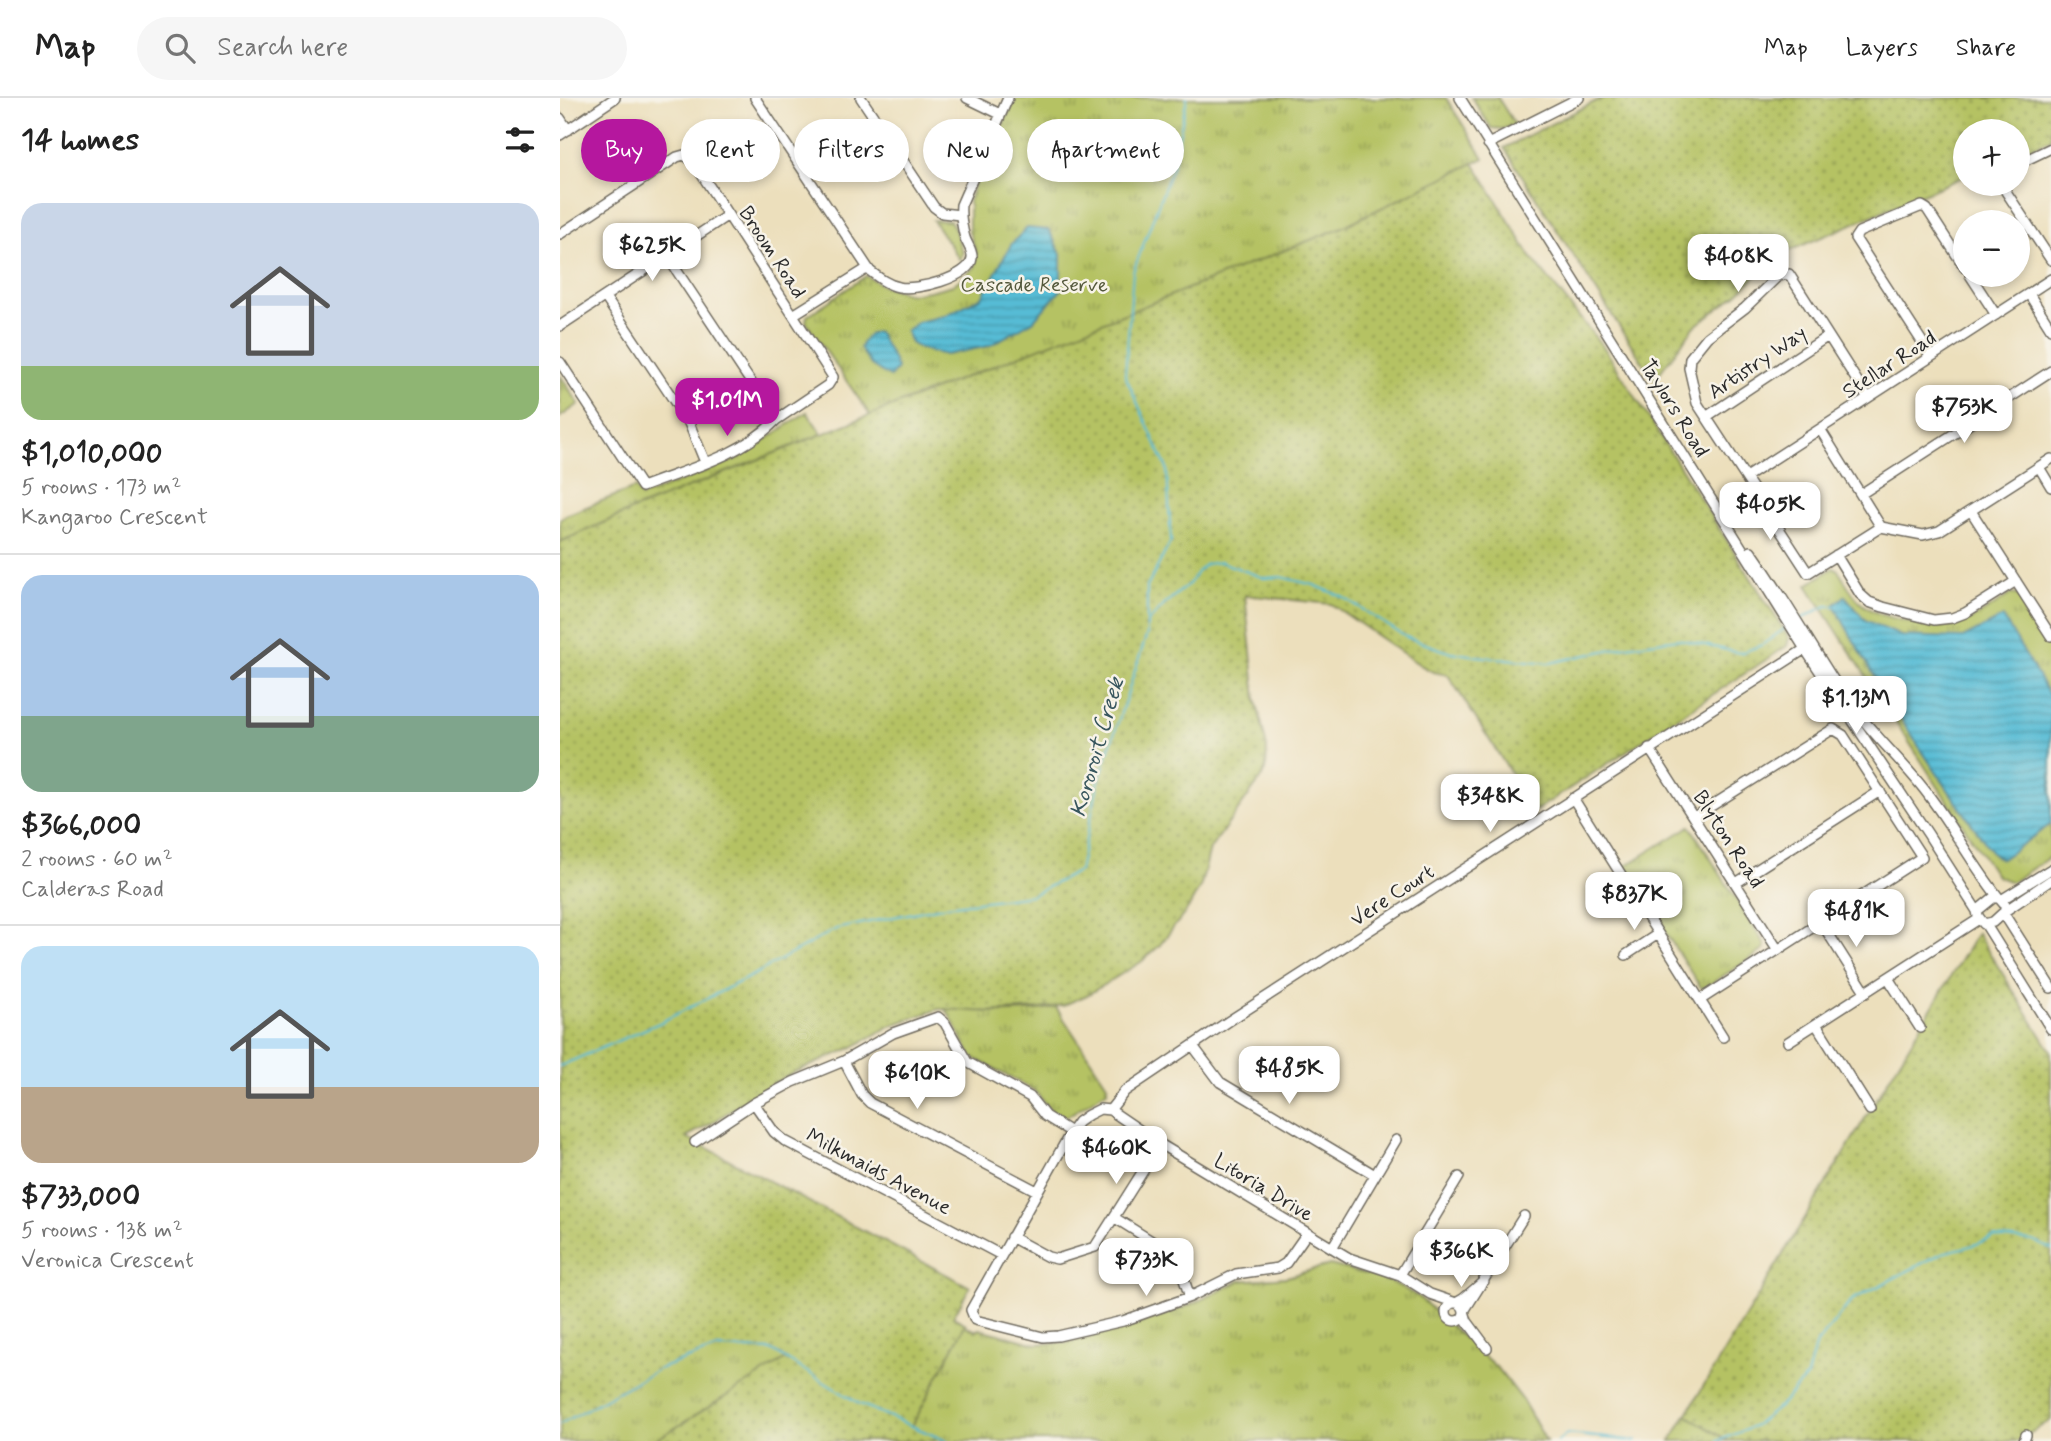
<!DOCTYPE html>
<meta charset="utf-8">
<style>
body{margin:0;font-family:Mynerve,sans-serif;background:#f6f6f6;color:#222;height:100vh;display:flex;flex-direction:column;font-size:26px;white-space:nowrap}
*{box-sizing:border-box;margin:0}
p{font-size:23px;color:#767676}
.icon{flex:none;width:38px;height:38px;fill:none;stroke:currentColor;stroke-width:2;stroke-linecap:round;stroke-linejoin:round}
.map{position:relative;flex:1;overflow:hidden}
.sheet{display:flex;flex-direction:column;background:#fff;width:560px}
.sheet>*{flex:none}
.banner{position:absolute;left:21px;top:21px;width:665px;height:63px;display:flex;gap:14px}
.buttons{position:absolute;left:1393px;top:21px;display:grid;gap:14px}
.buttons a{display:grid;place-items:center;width:77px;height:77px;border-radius:50%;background:#fff;box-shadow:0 4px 10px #0003;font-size:35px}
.price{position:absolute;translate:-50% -60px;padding:0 16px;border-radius:14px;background:#fff;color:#222;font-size:23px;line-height:46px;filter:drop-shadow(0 2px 4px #0008)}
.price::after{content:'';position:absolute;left:50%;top:42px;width:21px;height:16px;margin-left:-10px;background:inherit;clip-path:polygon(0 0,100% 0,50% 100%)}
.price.current{background:#b5179e;color:#fff}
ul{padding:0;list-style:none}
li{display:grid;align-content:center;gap:14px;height:371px;padding:0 21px}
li+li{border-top:2px solid #e0e0e0}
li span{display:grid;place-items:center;height:217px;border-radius:21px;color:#555}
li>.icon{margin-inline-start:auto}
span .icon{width:126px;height:126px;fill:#fffc;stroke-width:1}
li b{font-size:30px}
h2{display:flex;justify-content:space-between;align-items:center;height:84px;padding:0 21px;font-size:30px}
.pill{padding:0 24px;border-radius:32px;background:#fff;box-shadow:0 4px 10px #0003;font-size:24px;line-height:63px}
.pill.current{background:#b5179e;color:#fff}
header{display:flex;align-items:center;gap:42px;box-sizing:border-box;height:98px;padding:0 35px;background:#fff;border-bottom:2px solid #e0e0e0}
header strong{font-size:33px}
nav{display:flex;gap:38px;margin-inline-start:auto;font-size:24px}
.search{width:490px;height:63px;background:#f6f6f6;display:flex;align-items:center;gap:18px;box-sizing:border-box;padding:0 24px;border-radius:38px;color:#767676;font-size:26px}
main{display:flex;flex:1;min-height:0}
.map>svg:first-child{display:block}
</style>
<header>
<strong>Map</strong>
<div class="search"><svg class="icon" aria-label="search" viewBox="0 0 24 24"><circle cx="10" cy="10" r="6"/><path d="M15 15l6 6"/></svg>Search here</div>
<nav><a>Map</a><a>Layers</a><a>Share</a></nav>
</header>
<main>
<section class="sheet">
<h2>14 homes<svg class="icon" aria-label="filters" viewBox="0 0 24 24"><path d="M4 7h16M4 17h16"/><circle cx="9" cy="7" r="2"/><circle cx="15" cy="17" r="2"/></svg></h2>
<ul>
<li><span style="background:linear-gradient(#c9d6e8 75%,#8fb573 0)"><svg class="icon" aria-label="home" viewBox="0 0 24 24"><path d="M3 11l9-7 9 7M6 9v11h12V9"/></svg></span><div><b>$1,010,000</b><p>5 rooms · 173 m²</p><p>Kangaroo Crescent</p></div></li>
<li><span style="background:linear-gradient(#a9c7e8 65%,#7fa58c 0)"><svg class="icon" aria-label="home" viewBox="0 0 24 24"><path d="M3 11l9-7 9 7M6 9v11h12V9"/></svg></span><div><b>$366,000</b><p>2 rooms · 60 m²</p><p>Calderas Road</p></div></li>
<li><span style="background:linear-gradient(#bfe0f5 65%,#b9a48a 0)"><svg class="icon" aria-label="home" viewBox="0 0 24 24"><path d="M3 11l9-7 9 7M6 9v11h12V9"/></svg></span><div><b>$733,000</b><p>5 rooms · 138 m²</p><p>Veronica Crescent</p></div></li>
</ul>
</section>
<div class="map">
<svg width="1491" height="1343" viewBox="0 0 1491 1343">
<defs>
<pattern id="grass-dots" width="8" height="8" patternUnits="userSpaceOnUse" patternTransform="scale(1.75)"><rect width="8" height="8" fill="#b5c264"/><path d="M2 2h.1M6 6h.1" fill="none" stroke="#939e53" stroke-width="1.8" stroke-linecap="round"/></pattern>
<pattern id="park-tufts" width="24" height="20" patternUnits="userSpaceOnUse" patternTransform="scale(1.75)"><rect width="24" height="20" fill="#b5c264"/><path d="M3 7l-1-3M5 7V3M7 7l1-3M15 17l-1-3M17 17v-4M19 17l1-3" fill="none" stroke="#939e53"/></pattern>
<pattern id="water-rules" width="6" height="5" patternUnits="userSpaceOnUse" patternTransform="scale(1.75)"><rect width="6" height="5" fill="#56bcd5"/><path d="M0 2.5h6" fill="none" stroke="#4799ad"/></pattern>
</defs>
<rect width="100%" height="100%" fill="#f7f3e8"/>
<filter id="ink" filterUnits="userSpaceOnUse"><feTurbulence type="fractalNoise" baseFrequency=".0143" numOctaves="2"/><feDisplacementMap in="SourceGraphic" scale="14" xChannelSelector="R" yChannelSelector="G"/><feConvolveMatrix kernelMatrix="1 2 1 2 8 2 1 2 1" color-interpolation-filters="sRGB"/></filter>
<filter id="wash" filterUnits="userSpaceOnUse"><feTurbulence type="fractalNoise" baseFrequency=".00686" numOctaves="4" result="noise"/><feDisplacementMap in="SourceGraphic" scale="28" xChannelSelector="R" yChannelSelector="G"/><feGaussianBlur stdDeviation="1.57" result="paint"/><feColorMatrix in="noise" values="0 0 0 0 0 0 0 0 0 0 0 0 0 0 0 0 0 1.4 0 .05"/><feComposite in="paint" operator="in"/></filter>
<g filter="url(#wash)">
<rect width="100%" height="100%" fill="#ecdfbc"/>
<path fill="url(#grass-dots)" stroke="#707648" stroke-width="2" d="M1042,0H1491V41L1458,55V33H1405V78L1217,158L1175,198L1135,228L1094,282L944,50Z
M906,52L971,159L1045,251L1229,540L1227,548L975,713L888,577L873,574L860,567L771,506L685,497L696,601L707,650L706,669L702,679L650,751L641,787L628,811L599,848L581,864L527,897L504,907L480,911L420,914L379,911L332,927L291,950L233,975L198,994L152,1025L126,1039L410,1189L393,1219L406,1226L405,1228L416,1233L420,1231L476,1246L506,1245L576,1227L633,1206L679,1183L727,1179L770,1167L828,1182L859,1199L939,1272L961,1300L986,1343H0V444L72,412L563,216Z
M1417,835L1491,953V1322L1458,1343H1169L1126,1317Z"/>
<path fill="url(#park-tufts)" stroke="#707648" stroke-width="2" d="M456,0H886L924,60L778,131L310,317L246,224L247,218L306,178L324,188L350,196L369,193L393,187L415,169L416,154L409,134V103L417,78Z
M912,0H938L955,27L942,31L931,30Z
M373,122L390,123C397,130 398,146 403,155L400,162Z
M0,277L19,306L0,319Z
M247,314L262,336L72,412L0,444V421L6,417L75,390L81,399L177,361Z
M1273,470L1277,471C1285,483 1292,497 1302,506C1319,521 1379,532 1400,526C1418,520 1435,506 1451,496L1459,497L1491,549V758L1452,784L1436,778L1247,487Z
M1130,728L1205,847L1204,852L1144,890L1140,889L1064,769Z
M496,909L548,988L546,989L548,992L506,1019C489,1018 485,1001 472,991L412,959L386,911C420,914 462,917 496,909Z
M770,1167L828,1182L859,1199L939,1272L961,1300L986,1343H387L352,1328L405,1227L416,1233L420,1231L476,1246L506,1245L576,1227L633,1206L679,1183L727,1179Z
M158,1250L211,1252L226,1261L94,1343H0V1326L99,1271Z
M1126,1317L1169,1343H1111Z"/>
<path fill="url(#water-rules)" stroke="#407480" stroke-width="2" d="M467,130L489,132L501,156V192L473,223L429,248L386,257L361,251L351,245L346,233L358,224L386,217L422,199L452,145Z
M318,234L333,261L337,271L330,279L311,267L300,250C304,240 308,235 318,234Z
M1285,498L1305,522L1341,538L1403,540L1443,519L1491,600V726L1442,761L1434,757C1376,676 1321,595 1274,507Z"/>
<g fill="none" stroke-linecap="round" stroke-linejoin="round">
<path stroke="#56bcd5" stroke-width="2" d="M1239,522L1266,508H1275
M588,524L607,504L630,485L637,474L646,466L661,464L704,480L721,479L754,487L783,499L846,539L886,553L915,558L990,565L1066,548L1118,541L1180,555L1202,547L1228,528
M0,968L99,925L197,875L276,831L386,808L472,797L519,773L539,682L587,536V489L611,443L607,371L565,277L573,174L613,67L627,0
M0,1326L99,1271L158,1250L211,1252L300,1306L387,1343
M998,1343L1007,1336L1077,1343
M1157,1343L1193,1329L1220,1308L1247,1278L1255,1248L1292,1202L1382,1155L1414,1147L1434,1139L1473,1143L1491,1151"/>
</g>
</g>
<g filter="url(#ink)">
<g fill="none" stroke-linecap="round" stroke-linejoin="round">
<g stroke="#6f6a5e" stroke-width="12">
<path id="minor" d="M195,0L310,173C319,180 328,187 339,189C355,193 410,180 412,160C413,153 407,146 405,140C402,129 400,118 401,107L448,0
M301,0L374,109L382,115L400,117
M407,0L440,16
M900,0L1245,551L1368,736L1417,813
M0,20L8,32
M0,37L55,0
M928,46L1019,0
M1458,66L1491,50
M1441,86L1491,162
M0,136L117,59L124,57L133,63L233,217L308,170
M1410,177L1436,217
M1469,196L1491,231
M45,199L129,325L145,364
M0,228L168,117
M1366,262L1369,259L1368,253L1295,140L1299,134L1362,108L1367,111L1405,170
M0,264L82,389C128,371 181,358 216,322L107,158
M1308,300L1229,176L1218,178L1185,210L1147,239L1130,260L1129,270L1137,305L1248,475L1321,429
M1146,319L1268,238
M216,322L268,287L273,279L233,217
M1260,331L1321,429L1363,437L1379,433L1491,361
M1479,369L1491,389
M1186,379L1491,181
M1301,396L1491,273
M1411,413L1491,538
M1191,453C1223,498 1250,546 1280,592C1304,628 1337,657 1363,690C1391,725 1411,765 1439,800
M1276,457L1300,496L1309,504L1323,509L1374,522L1392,520L1405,515L1456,483
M1089,650L1218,852
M1013,700L1163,939
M1134,719L1273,631L1283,637L1362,759L1140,902
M1176,785L1320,693
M1433,800H1439L1445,807V813L1433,824L1424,826L1418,818L1417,813Z
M1441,802L1491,771
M1445,813L1491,782
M1444,816L1491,890
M1261,824L1306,895
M1426,827L1491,931
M1066,857L1098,836
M1328,880L1360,930
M1256,926L1310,1012
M1228,944L1419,821
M633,948L660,984L815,1077
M284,963L302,997L310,1005L477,1093
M194,1005L214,1034L225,1043L441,1157
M550,1012L565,993L669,923L1245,551
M135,1044L194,1005L233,984L284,963L333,935L378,919L385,925L407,964L470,999L485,1018L511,1034
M555,1120L614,1157L620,1170L630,1199
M747,1135L726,1165L718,1170L676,1176L630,1199L563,1223L498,1238L483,1239L415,1222L411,1212L511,1034L518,1024L528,1017L540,1011L550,1012L600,1046L789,1160L840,1177L870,1196L896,1205L903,1201L924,1183
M451,1139L488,1159L497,1161L535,1149L600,1046
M772,1150L836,1042
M840,1177L899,1079
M886 1214a9 9 0 1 1 18 0a9 9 0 1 1-18 0Z
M927,1250L907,1223L904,1213L964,1118
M1464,1343L1466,1337"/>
</g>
<use href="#minor" stroke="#fff" stroke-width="9"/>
</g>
</g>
<g text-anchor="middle" stroke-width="5" stroke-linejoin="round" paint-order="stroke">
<g font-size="21" fill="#2b2b2b" stroke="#f7f3e8">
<text transform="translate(213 154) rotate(57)" y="7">Broom Road</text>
<text transform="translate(1197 264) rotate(-34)" y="7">Artistry Way</text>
<text transform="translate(1329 266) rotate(-33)" y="7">Stellar Road</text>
<text transform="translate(1115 310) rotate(58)" y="7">Taylors Road</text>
<text transform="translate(1169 741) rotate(57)" y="7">Blyton Road</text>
<text transform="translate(832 797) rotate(-33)" y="7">Vere Court</text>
<text transform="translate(319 1073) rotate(28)" y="7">Milkmaids Avenue</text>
<text transform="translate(704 1089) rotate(31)" y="7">Litoria Drive</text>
</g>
<g font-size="21" fill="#54583c" stroke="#f7f3e8">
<text x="474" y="193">Cascade Reserve</text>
</g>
<g font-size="23" font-style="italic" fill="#38565e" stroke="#f7f3e8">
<text transform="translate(536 649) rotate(-74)" y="8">Kororoit Creek</text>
</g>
</g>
</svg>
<div class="buttons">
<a>+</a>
<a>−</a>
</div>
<b class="price" style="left:92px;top:185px">$625K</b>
<b class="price" style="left:1178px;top:196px">$408K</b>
<b class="price current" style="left:167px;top:340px">$1.01M</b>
<b class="price" style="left:1404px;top:347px">$753K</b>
<b class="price" style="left:1210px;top:444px">$405K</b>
<b class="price" style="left:1296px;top:638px">$1.13M</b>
<b class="price" style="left:930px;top:736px">$348K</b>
<b class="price" style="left:1074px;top:834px">$837K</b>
<b class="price" style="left:1296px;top:851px">$481K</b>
<b class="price" style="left:729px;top:1008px">$485K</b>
<b class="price" style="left:357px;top:1013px">$610K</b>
<b class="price" style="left:556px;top:1088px">$460K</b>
<b class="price" style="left:901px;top:1191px">$366K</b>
<b class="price" style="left:586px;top:1200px">$733K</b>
<div class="banner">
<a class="pill current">Buy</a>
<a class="pill">Rent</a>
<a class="pill">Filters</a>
<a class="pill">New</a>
<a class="pill">Apartment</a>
</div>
</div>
</main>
